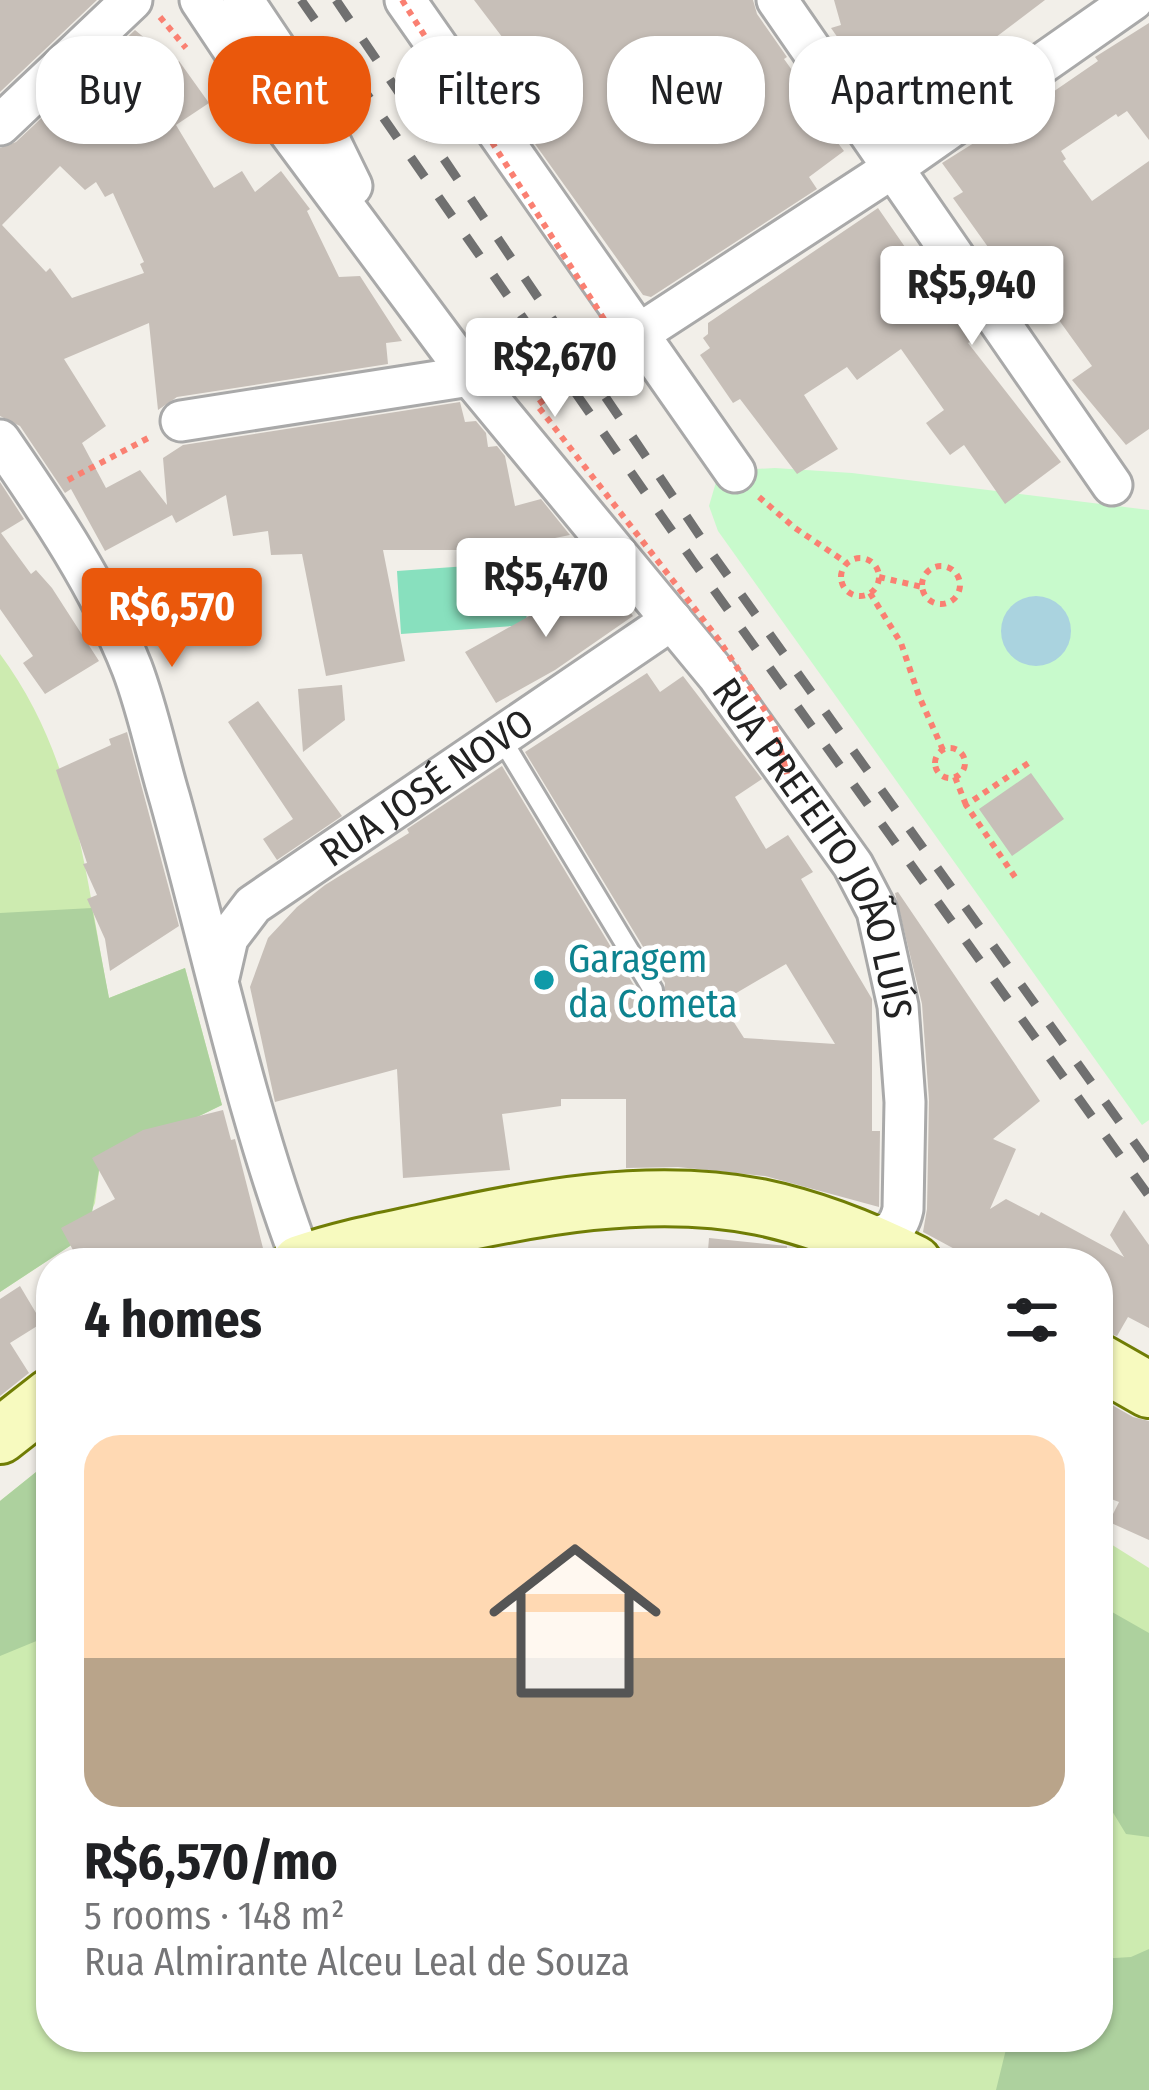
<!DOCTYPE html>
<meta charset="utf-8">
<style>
body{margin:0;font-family:"Fira Sans Condensed",sans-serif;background:#f2f2f2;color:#202124;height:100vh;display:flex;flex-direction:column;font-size:45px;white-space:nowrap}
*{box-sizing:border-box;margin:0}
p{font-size:39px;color:#757577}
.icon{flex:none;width:66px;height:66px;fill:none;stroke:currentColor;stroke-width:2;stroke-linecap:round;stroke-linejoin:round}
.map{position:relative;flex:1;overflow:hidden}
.sheet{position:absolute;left:36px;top:1248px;width:1077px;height:804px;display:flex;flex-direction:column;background:#fff;border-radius:48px;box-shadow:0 3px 9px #0004}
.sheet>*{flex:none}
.guide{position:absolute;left:36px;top:36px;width:1077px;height:108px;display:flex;gap:24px}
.price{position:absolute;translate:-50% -102px;padding:0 27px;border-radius:12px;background:#fff;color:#222;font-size:39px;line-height:78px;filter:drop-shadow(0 3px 6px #0008)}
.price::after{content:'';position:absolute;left:50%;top:72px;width:36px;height:27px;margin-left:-18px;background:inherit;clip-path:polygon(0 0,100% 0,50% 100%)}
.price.selected{background:#ea580c;color:#fff}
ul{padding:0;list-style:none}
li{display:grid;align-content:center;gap:24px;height:636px;padding:0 48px}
li span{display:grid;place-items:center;height:372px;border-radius:36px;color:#555}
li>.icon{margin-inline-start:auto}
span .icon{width:216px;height:216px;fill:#fffc;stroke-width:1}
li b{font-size:51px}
h2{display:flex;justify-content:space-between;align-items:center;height:144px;padding:0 48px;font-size:51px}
.chip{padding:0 42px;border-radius:48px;background:#fff;box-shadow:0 3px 9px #0004;font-size:42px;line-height:108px}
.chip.selected{background:#ea580c;color:#fff}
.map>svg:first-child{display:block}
</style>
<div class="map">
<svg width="1149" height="2090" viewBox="0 0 1149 2090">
<rect width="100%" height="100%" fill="#f2efe9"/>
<path fill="#cdebb0" d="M0,654C77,758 85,875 109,998L185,968L222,1105L100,1164L95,1203L79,1240L0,1292Z
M51,1460V2037H1098V1536L1149,1568V2090H0V1501Z"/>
<path fill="#add19e" d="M92,908L109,998L185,968L222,1105L100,1164L90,1225L79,1240L0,1292V913Z
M51,1460V1635L0,1656V1501Z
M1098,1604L1149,1633V1837L1126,1834L1098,1788Z
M1149,1949V2090H996L1009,2037H1098V1959L1131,1957Z"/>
<path fill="#c8facc" d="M775,468L852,473L1149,510V1120L1142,1125L718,531L709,506L716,482L739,470Z"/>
<path fill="#88e0be" d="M523,562L527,625L401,634L397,571Z"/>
<path fill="#aad3df" d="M1001 631a35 35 0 1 1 70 0a35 35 0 1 1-70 0Z"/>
<path fill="#c7bfb8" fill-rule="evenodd" d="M0,0H97L0,92Z
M474,0H753L757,14L787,57L784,59L810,95L804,99L844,151L809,177L817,189L651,297L643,295L515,116L523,113L489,58L509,46Z
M834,0H1045L947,74L951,80L902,109L884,80L873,88L831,28L841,25Z
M1149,23V140L1127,111L1118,117L1116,114L1061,151L1066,159L1063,161L1092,201L1149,161V429L1126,445L1072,380L1092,366L1020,266L1008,275L953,198L963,192L942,163L1031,107L1098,61L1095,57Z
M135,30L176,64L179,61L209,103L176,125L214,188L242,171L255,192L281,171L310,209L307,211L339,277L360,276L402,341L386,343L388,364L177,397L158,410L149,323L64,359L106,426L82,443L106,488L140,470L167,505L163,458L183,445L460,402L465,422L476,421L486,433L488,447L497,446L505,456L515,506L541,499L570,535L525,544L457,546L458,550H383L405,661L326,676L302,554L271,555L268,531L233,536L226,495L176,523L172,515L105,551L71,489L65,493L20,426L0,416V148L16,142ZM60,166L85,190L96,182L105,197L113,193L144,262L140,264L144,273L72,298L50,268L46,272L2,225Z
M878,208L914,260L919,257L943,291L974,340L968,343L1061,462L1005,504L964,445L950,455L926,423L944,410L901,349L857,380L847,367L804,395L838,449L797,474L740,399L733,403L700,355L710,348L703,338L708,334V323Z
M0,482L24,519L1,533L31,574L36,570L52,588L99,661L45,694L23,663L33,656L0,609Z
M588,583L597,598L613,587L633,616L555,670L496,703L465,652Z
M647,673L660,692L683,676L762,779L735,797L766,849L788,835L813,872L801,879L872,999V1131H880L879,1207L765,1176L678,1167L626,1168V1099H561V1106L502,1114L510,1170L403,1178L397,1069L275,1102L250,987L268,938L297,907L325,885L409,833L407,829L502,766L641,997L652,1003L664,997L665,983L525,752ZM786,964L835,1044L744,1038L721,1002Z
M342,685L345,720L303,752L298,689Z
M258,701L342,816L277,860L263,839L293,819L228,722Z
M127,732L179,926L110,971L105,939L87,899L97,895L83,864L87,863L56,770L111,745L109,739Z
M1031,773L1064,819L1012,856L979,809Z
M898,892L1040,1101L993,1139L1016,1149L990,1209L1006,1199L1039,1216L1041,1212L1124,1257L1110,1235L1124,1210L1149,1245V1328L1128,1317L1117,1336L1098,1330V1263H956L962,1253L923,1232L927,1209L929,1100L922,1004L895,893Z
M223,1110L231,1140L235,1139L265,1256L238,1263H80L61,1228L115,1199L92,1158L143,1130Z
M709,1238L787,1246L786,1263H707Z
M20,1286L42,1323L10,1343L29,1373L0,1396V1299Z
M1098,1397L1133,1417L1149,1421V1540L1109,1522L1119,1502L1098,1494Z"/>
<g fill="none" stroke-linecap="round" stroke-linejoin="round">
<g stroke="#a9a9a9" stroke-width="24">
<path id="service" d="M501,738L653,990"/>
</g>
<g stroke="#a9a9a9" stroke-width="45">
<g id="minor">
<path id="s1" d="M200,0L280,120L470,376L717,675L853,865L877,911L898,1006L905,1102L903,1209C898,1234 883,1238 859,1238"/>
<path d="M243,0L310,100L352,186"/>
<path d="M405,0L735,472"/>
<path d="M777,0L1112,485"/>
<path d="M0,125L132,0"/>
<path d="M640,333L893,168L1133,0"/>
<path d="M181,421L470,376"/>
<path d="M0,440C49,511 100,587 132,668C148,710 157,756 170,799C213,953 245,1111 302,1262"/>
<path id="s2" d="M219,977L228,938L253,905L672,620"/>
</g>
</g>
<g stroke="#707d05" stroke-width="60">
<path id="secondary" d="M300,1263C340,1249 382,1241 424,1232C531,1208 650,1185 760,1207C813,1218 866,1239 914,1263
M1098,1361L1149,1390
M0,1436L51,1396"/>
</g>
<path stroke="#fa8072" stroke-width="6" stroke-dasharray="6 6" stroke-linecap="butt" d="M160,17L186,48
M68,480L152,436
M759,497L795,528L847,563
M841 577a19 19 0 1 1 38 0a19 19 0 1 1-38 0Z
M922 585a19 19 0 1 1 38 0a19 19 0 1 1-38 0Z
M879,577L922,587
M870,593L901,643L919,696L943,750
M935 763a15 15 0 1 1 30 0a15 15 0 1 1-30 0Z
M955,777L966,805
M1015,877L966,805L1033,760"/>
<use href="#service" stroke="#fff" stroke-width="18"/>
<use href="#minor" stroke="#fff" stroke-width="39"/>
<use href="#secondary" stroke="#f7fabf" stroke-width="54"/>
<path stroke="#707070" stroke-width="9" stroke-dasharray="24 24" stroke-linecap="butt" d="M301,0L693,561L1149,1196
M336,0L710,551L1149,1163"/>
<path stroke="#fa8072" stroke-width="6" stroke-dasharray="6 6" stroke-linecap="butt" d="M402,0L621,346L537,405L719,640L774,724L787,774"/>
</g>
<circle fill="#0f9aa8" stroke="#fff" stroke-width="4.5" cx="544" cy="980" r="12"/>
<g text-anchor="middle" stroke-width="10" stroke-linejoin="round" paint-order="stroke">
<g font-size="39" fill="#222" stroke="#fff">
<text dy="14" stroke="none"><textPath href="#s2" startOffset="291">RUA JOSÉ NOVO</textPath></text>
<text dy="14" stroke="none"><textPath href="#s1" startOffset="1053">RUA PREFEITO JOÃO LUÍS</textPath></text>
</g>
<g font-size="39" fill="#0d838f" stroke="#fff" text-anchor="start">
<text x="568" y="972">Garagem<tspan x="568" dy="45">da Cometa</tspan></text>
</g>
</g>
</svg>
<b class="price" style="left:972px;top:348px">R$5,940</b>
<b class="price" style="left:555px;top:420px">R$2,670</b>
<b class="price" style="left:546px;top:640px">R$5,470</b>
<b class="price selected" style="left:172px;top:670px">R$6,570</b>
<div class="guide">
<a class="chip">Buy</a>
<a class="chip selected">Rent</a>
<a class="chip">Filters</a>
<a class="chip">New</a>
<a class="chip">Apartment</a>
</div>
<section class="sheet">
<h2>4 homes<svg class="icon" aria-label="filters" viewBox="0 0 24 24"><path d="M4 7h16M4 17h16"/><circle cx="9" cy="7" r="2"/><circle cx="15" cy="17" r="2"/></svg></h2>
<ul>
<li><span style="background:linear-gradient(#ffd9b3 60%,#b9a48a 0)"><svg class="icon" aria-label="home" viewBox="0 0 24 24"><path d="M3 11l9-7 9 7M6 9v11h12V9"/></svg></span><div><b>R$6,570/mo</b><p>5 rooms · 148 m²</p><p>Rua Almirante Alceu Leal de Souza</p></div></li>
</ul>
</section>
</div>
